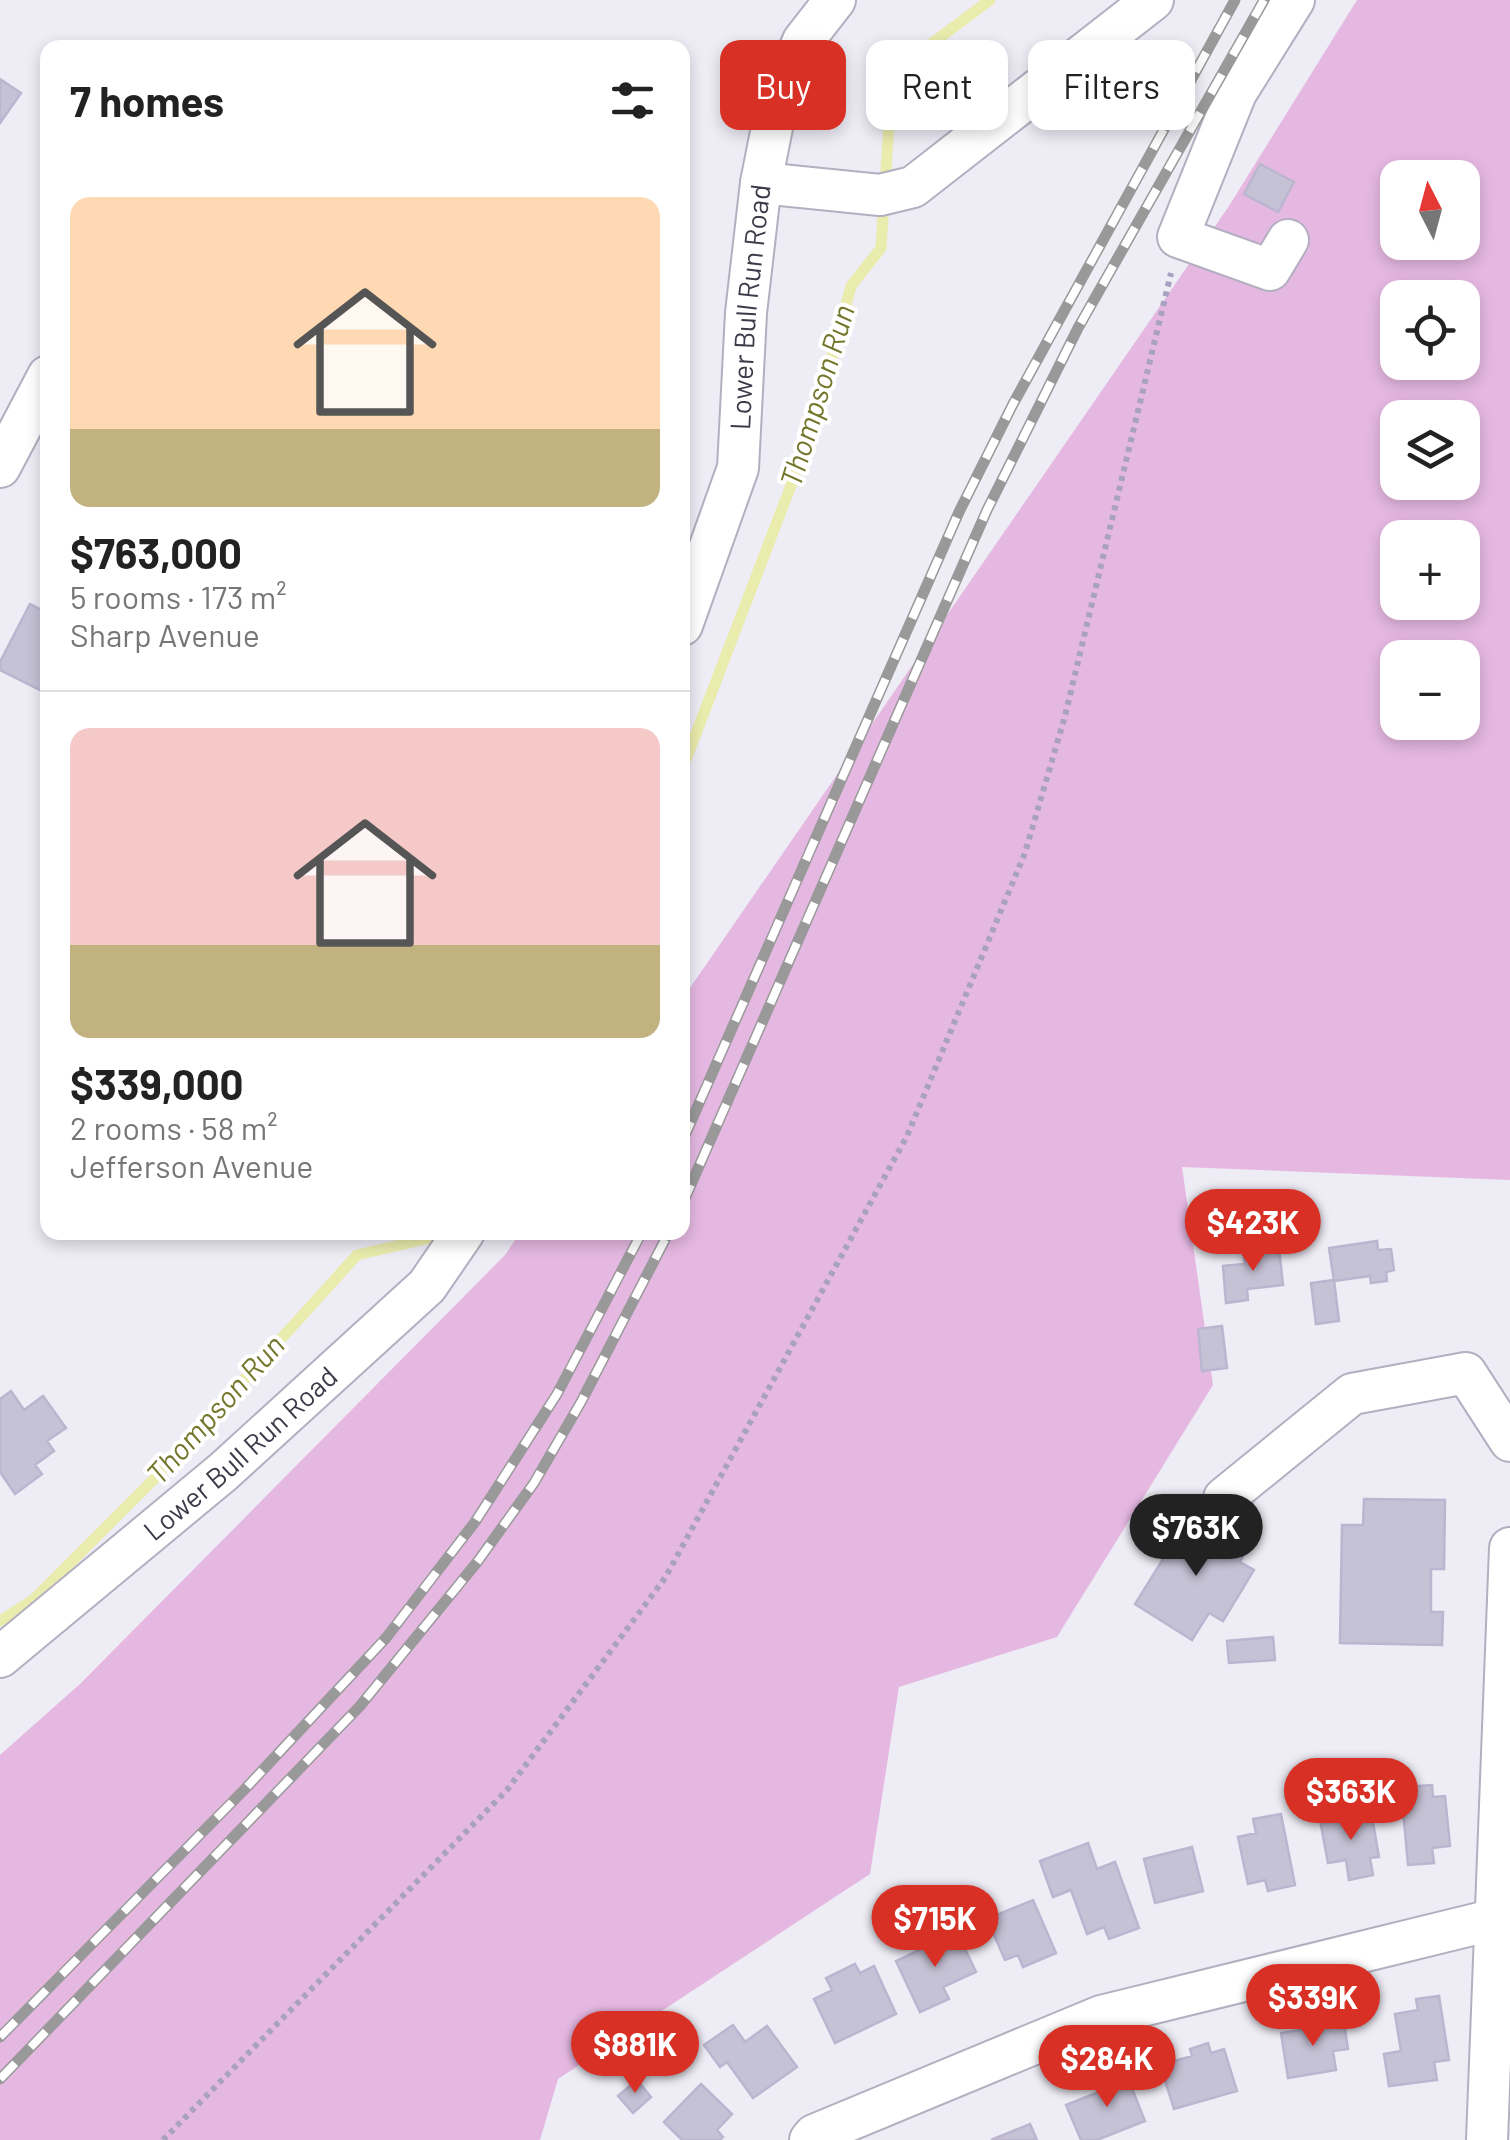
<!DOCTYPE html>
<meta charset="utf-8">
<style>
body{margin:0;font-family:Barlow,sans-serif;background:#f6f6f6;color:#222;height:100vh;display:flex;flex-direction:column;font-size:38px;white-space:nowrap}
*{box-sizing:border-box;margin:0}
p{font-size:32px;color:#767676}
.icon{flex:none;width:55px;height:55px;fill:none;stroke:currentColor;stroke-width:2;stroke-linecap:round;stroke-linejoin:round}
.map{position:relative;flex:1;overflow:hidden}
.side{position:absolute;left:40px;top:40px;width:650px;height:1200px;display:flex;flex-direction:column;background:#fff;border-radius:20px;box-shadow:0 5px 15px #0003}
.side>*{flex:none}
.top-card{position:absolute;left:720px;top:40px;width:640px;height:90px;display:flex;gap:20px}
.needle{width:65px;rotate:354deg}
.fabs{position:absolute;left:1380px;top:160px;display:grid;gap:20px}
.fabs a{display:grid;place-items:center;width:100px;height:100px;border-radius:20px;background:#fff;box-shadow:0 5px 15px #0003;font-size:50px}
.price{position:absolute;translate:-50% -85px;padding:0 22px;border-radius:35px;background:#d93025;color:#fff;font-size:32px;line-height:65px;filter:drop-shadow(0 2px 5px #0008)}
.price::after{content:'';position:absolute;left:50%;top:60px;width:30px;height:22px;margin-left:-15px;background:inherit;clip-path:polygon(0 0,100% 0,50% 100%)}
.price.active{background:#222;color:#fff}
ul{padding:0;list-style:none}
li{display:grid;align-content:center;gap:20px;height:530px;padding:0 30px}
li+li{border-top:2px solid #e0e0e0}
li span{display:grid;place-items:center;height:310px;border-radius:20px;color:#555}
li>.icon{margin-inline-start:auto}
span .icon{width:180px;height:180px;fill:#fffc;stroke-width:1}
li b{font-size:42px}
h2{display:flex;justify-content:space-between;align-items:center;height:120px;padding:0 30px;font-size:42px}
.pill{padding:0 35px;border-radius:20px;background:#fff;box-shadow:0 5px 15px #0003;font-size:35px;line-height:90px}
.pill.active{background:#d93025;color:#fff}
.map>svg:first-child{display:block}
</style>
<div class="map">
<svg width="1510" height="2140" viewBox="0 0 1510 2140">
<rect width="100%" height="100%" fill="#eeecf5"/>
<path fill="#e5b8e2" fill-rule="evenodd" d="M1357,0H1510V1180L1182,1167L1213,1385L1057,1637L899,1687L870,1874L558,2079L540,2140H0V1755L80,1684L505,1255L520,1233L682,1232L683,998L1229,206ZM1398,178H1462V242H1398ZM1398,298H1462V362H1398ZM1398,418H1462V482H1398ZM1398,538H1462V602H1398ZM1398,658H1462V722H1398Z"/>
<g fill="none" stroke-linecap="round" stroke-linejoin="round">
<path stroke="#eaecad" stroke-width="11" d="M682,770L813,428L851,286L881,248L891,92L911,59L990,0
M0,1621L33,1600L156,1477L357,1255L447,1234"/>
</g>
<path fill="#c6c2d6" stroke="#bbb5d0" stroke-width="2.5" d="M0,79L21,93L0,123Z
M1260,164L1294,182L1278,212L1244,194Z
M30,604L48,613V694L0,670V662Z
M1377,1241L1378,1250L1391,1249L1394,1270L1386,1272L1387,1281L1371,1283L1370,1276L1334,1281L1329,1248Z
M1279,1248L1283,1285L1247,1289L1248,1300L1226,1303L1223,1266L1245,1264L1243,1251Z
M1334,1280L1339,1321L1316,1324L1311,1283Z
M1222,1326L1227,1368L1202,1371L1198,1329Z
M11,1391L24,1410L43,1396L66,1428L47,1441L54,1451L35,1465L42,1474L15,1494L0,1472V1399Z
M1364,1499L1445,1500L1444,1569H1431V1612H1443L1442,1645L1340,1643L1342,1525H1363Z
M1191,1514L1247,1548L1240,1562L1254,1570L1223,1621L1209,1613L1192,1640L1135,1604Z
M1273,1637L1275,1660L1229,1663L1227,1641Z
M1432,1785L1433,1797L1445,1796L1450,1846L1432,1848L1434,1863L1408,1865L1403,1810L1392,1811L1390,1788Z
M1371,1811L1379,1857L1370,1858L1373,1875L1349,1880L1346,1860L1328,1863L1320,1820Z
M1281,1814L1295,1885L1268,1891L1265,1880L1248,1884L1238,1837L1256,1833L1253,1819Z
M1088,1843L1097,1869L1115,1862L1139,1928L1109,1939L1104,1927L1087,1934L1071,1890L1053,1897L1040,1861Z
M1192,1847L1203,1891L1155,1903L1144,1859Z
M1033,1900L1056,1953L1023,1967L1018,1955L1005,1960L987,1919Z
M957,1932L976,1972L943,1987L949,1999L920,2012L896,1961Z
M855,1964L860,1973L874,1966L896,2014L835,2043L814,1999L832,1990L826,1978Z
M1439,1996L1449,2060L1434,2062L1437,2080L1389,2086L1384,2054L1401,2051L1395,2014L1418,2010L1416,1999Z
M1344,2023L1348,2049L1333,2051L1336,2070L1288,2078L1281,2033Z
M733,2025L745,2042L767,2026L797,2067L753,2098L727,2062L720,2067L704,2045Z
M1208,2043L1211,2053L1224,2049L1237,2091L1174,2109L1160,2065L1192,2056L1190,2049Z
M1125,2071L1145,2121L1097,2140H1081L1066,2105L1109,2088L1106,2078Z
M637,2080L651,2097L633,2113L618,2096Z
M701,2084L732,2114L717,2130L723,2137L720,2140H682L664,2122Z
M1030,2124L1037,2140H991Z"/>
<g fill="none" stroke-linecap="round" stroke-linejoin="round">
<g stroke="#b3afc0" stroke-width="44">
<g id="minor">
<path d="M761,183L880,195L913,187L1153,0"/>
<path d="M1288,240L1270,270L1178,237L1236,93L1294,0"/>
<path d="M0,467L48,376"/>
<path id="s1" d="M682,625L738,468L746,313L761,183L777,102L803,41L835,0"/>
<path d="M1224,1498L1352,1394L1466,1373L1510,1441"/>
<path id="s2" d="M0,1657L223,1472L427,1286L464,1232"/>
<path d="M810,2140L814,2135L1101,2016L1496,1919"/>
<path d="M1487,2140L1510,1548"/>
</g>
</g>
<path stroke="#a9a1c0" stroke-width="6" stroke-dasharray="5 5" stroke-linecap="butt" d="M163,2140L507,1790L665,1578L907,1136L1025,853L1065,716L1171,273"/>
<use href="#minor" stroke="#fff" stroke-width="40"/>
<g stroke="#999" stroke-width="11">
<path id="rail" d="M682,1142L959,512L1013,404L1235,0
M682,1205L987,510L1078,328L1264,0
M0,2037L245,1789L386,1638L475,1522L557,1394L642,1232
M0,2079L360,1706L478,1561L534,1483L581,1402L669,1232"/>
</g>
<use href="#rail" stroke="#fff" stroke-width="8" stroke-dasharray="22" stroke-linecap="butt"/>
</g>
<g text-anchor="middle" stroke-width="8" stroke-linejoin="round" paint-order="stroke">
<g font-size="28" fill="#3d3a49" stroke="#fff">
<text dy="10" stroke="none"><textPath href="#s1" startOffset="328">Lower Bull Run Road</textPath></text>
<text dy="10" stroke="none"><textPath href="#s2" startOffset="315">Lower Bull Run Road</textPath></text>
</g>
<g font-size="30" font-style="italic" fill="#74772b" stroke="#fff">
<text transform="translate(818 396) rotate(-73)" y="10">Thompson Run</text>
<text transform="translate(216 1410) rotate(-48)" y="10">Thompson Run</text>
</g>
</g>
</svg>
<div class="fabs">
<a><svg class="needle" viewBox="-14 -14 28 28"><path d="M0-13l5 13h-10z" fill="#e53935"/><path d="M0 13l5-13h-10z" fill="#767676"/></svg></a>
<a><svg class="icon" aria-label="locate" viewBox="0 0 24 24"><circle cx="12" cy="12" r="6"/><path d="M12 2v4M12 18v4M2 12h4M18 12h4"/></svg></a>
<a><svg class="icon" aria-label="layers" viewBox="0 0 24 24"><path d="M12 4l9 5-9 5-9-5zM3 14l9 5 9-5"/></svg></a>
<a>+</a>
<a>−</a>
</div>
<b class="price" style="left:1253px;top:1274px">$423K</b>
<b class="price active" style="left:1196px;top:1579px">$763K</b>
<b class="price" style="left:1351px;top:1843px">$363K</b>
<b class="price" style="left:935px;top:1970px">$715K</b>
<b class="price" style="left:1313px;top:2049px">$339K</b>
<b class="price" style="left:635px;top:2096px">$881K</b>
<b class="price" style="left:1107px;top:2110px">$284K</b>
<div class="top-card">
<a class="pill active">Buy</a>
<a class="pill">Rent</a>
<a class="pill">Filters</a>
</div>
<section class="side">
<h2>7 homes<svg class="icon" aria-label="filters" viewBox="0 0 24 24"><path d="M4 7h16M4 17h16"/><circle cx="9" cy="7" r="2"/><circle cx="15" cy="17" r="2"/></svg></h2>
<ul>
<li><span style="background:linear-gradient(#ffd9b3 75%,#c2b280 0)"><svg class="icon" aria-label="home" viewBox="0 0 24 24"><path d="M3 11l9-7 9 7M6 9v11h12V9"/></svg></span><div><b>$763,000</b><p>5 rooms · 173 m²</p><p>Sharp Avenue</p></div></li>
<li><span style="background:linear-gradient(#f6c9c9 70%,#c2b280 0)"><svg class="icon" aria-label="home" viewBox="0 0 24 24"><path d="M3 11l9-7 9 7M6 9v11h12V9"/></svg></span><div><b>$339,000</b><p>2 rooms · 58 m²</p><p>Jefferson Avenue</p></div></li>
</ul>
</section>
</div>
